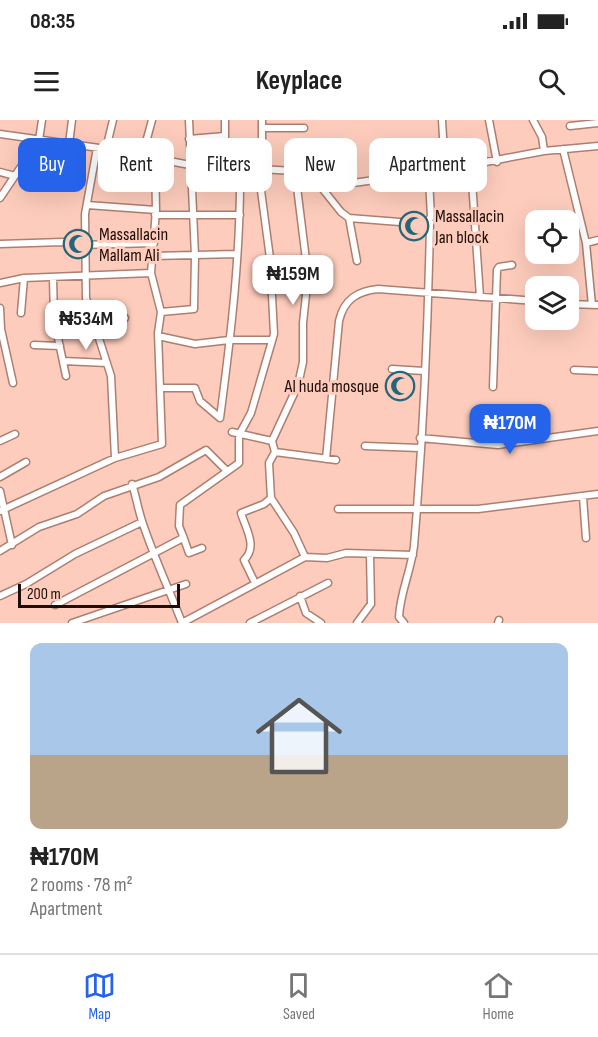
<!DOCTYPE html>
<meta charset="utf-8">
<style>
body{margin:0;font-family:"Sofia Sans Condensed",sans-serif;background:#f2f2f2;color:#222;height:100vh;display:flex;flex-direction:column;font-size:22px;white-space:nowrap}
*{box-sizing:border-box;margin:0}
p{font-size:20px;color:#767676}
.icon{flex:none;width:33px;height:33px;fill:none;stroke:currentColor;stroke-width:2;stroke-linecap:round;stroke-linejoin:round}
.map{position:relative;height:503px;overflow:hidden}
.side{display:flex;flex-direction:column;background:#fff;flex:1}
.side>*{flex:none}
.banner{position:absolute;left:18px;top:18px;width:562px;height:54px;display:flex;gap:12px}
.controls{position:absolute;left:525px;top:90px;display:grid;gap:12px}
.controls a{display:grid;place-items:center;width:54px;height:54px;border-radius:12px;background:#fff;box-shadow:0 6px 24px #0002;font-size:30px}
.scale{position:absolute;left:18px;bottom:15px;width:162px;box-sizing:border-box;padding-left:6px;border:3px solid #1e0d08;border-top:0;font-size:16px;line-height:21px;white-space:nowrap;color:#1e0d08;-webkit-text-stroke:4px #fdccbc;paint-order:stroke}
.price{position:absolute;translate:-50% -51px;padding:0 14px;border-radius:12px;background:#fff;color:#222;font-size:20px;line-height:39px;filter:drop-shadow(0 2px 3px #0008)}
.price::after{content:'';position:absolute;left:50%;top:36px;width:18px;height:14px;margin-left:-9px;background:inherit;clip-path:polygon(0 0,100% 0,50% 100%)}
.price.on{background:#2563eb;color:#fff}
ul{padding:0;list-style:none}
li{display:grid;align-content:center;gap:12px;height:318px;padding:0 30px}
li span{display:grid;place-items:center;height:186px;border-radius:12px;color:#555}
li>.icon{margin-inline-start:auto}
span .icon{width:108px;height:108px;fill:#fffc;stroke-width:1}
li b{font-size:26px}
.chip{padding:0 21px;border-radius:12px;background:#fff;box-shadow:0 6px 24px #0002;font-size:21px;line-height:54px}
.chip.on{background:#2563eb;color:#fff}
.status{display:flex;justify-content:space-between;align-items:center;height:42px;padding:0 30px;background:#fff;direction:ltr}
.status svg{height:16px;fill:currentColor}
header{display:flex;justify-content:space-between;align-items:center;height:78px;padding:0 30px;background:#fff;font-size:27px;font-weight:700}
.menu{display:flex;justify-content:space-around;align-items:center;height:84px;border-top:2px solid #e0e0e0;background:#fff;font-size:16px;color:#767676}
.menu a{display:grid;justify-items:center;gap:3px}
.menu .on{color:#2563eb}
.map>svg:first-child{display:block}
</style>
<div class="status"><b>08:35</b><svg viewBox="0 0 49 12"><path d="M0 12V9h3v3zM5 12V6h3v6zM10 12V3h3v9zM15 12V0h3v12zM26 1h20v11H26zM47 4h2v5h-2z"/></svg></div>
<header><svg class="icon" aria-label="menu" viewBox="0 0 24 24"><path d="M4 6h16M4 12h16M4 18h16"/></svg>Keyplace<svg class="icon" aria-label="search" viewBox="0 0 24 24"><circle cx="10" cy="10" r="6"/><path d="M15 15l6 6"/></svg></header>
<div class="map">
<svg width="598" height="503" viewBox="0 0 598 503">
<rect width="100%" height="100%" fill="#fdccbc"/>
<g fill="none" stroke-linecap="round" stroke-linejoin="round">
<g stroke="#ac7f70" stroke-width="9">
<path id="minor" d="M225,0V47
M262,0V48
M442,0L445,50
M489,0L497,42
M533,0L542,17L544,31
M570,6L598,3
M262,8H304
M0,14L106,29L190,45L295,51L313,57L341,92L349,98L425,104L431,97L429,59L432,52L544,31L598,26
M189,19L225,16
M69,24L72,0
M97,28L85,94L86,178L111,256L115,338
M106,29L113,0
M563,29L586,123L592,185
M142,37L152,0
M471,47L480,177
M0,52L15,56
M353,63L432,52
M0,78L39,20L42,0
M87,85L156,90
M155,95H240
M349,98L357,141
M568,104L580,100
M586,123L598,120
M0,124L63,122L80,125L154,123
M153,136L237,134
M53,158L54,199L66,256
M0,163L24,158L151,153
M568,184L598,185
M0,188L1,209L13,263
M161,192L194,189L195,136L189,0
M21,193L24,158
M94,203L125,198
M158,216L195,224L229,220H271
M34,225L60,226
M63,241L107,243
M392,249L424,251
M574,250L598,251
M493,267L497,150L499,147L512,145
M160,268H195L200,281L220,298
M220,298C231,215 241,131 240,47
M232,312L272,321L275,332L336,340
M420,318L498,325L598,311
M0,321L15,314
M272,321L298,265L303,242V203L308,156L295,51
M365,326L420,328
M326,339L339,201C344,179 358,171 378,169L536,181
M0,357L26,342
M132,364C136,376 138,389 142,401C153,435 169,469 182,503L305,437L327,438L346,433L413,435
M0,371L12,425
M583,377L586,418
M271,378L294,413L305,437
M338,389H478L598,374
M0,391L115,338L162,324L158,213L161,192L151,153L156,90L155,38
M183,416L189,433L202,428
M0,431L39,407L77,394L104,376L159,357L206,330L227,351
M255,463L244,440C258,427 246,409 241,393L264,384L271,378L269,343L275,332
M0,476L26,464L75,434L142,402
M300,476L306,493L321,503
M55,485L181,419L183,416L179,406L180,385L239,343V315L251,293L274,214L270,138L258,48
M72,503L186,464
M250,503L328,463
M357,503L371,484L370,434
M404,503L399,497C400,473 411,451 414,426C423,319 428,210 430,102
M498,503L499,500"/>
</g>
<use href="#minor" stroke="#fff" stroke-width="6"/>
</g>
<defs>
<g id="mosque-ring" transform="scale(1.5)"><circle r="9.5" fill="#fdccbc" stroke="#246779" stroke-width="1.5"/><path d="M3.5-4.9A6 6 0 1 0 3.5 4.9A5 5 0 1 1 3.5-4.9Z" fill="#246779"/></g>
</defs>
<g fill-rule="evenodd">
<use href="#mosque-ring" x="414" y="106"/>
<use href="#mosque-ring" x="78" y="124"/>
<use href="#mosque-ring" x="400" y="266"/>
</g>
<g text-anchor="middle" stroke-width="6" stroke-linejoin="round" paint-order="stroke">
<g font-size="18" fill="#1e0d08" stroke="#fdccbc" text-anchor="start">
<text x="435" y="102">Massallacin<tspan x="435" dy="21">Jan block</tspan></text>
<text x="99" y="120">Massallacin<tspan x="99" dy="21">Mallam Ali</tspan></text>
<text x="379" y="272" text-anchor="end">Al huda mosque</text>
</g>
</g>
</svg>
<div class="controls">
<a><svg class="icon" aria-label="locate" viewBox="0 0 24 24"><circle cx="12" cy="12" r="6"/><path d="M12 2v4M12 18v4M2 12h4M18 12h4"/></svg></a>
<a><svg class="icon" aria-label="layers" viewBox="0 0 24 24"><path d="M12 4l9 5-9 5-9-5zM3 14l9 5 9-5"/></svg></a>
</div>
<div class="scale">200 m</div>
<b class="price" style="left:293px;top:186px">₦159M</b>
<b class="price" style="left:86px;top:231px">₦534M</b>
<b class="price on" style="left:510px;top:335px">₦170M</b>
<div class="banner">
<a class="chip on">Buy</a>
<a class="chip">Rent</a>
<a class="chip">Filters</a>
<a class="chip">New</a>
<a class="chip">Apartment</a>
</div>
</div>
<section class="side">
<ul>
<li><span style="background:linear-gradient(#a9c7e8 60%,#b9a48a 0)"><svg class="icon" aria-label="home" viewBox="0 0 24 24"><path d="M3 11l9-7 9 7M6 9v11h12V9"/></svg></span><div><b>₦170M</b><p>2 rooms · 78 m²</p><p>Apartment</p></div></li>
</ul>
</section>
<nav class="menu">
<a class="on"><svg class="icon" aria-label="map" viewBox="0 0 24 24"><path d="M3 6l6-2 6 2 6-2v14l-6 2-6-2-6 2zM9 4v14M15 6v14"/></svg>Map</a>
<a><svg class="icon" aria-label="saved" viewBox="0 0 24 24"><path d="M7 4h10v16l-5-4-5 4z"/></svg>Saved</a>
<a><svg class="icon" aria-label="home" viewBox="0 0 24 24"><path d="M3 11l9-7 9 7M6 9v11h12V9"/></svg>Home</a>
</nav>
